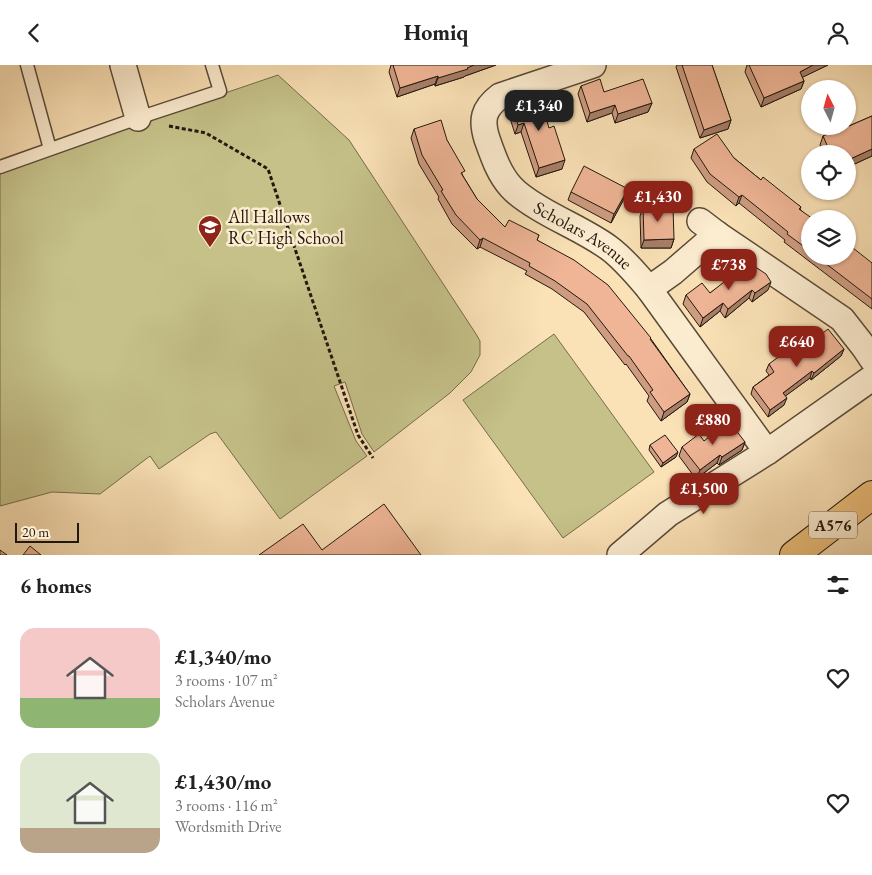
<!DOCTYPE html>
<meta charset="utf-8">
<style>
body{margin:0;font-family:"EB Garamond",serif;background:#f2f2f2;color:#222;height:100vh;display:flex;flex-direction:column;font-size:19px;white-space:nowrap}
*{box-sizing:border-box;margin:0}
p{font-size:16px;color:#767676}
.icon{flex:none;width:28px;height:28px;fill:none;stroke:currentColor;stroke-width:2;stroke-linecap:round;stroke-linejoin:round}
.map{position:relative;height:490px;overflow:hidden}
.details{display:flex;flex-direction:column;background:#fff;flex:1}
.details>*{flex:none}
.needle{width:32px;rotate:354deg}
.buttons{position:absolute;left:801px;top:15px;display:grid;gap:10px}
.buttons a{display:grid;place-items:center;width:55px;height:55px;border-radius:50%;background:#fff;box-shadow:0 1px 4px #0004;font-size:25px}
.scale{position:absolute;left:15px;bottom:12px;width:64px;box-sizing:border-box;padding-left:5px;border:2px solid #23180e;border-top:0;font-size:14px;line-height:18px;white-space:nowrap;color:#23180e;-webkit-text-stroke:4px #fcecd0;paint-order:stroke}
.price{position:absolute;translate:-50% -42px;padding:0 11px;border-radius:10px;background:#8f2418;color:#fff;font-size:16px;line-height:32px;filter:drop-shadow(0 1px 2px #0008)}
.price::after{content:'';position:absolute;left:50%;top:30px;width:15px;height:11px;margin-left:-8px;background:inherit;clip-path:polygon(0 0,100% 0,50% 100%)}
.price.selected{background:#222;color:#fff}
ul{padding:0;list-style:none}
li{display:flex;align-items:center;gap:15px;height:125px;padding:0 20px}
li span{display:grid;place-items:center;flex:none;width:140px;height:100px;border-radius:15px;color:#555}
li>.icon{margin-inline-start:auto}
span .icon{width:60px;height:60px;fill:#fffc;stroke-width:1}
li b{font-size:21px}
h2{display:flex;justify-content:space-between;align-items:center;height:60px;padding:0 20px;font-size:21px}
header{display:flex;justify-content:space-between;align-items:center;height:65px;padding:0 20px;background:#fff;font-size:22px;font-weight:700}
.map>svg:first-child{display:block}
</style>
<header><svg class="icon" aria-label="back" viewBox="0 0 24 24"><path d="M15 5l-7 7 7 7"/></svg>Homiq<svg class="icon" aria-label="person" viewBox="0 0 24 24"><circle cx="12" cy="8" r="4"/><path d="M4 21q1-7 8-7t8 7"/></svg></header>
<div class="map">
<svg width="872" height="490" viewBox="0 0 872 490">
<rect width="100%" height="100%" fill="#fae1b6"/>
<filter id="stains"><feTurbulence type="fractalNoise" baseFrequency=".004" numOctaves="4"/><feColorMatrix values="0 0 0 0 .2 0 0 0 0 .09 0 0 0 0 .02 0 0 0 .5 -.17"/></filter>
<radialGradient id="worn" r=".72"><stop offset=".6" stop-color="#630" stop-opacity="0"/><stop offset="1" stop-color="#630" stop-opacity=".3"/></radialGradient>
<path fill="#c5c189" stroke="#746c4c" d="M278,10L349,75L476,269L480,276V290L471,307L450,328L374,387L362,369L345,317L334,321L356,376L367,391L280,454L216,367L210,369L159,404L150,391L100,429L52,427L0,441V107L140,57Z
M554,269L654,407L563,473L463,335Z"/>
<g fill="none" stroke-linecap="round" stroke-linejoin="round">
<g stroke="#594a38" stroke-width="15">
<path id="lane" d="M27,0L50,84
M0,102L138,53L220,26L212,0"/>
</g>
<g stroke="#594a38" stroke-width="28">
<g id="street">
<path d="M123,0L138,53"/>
<path id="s1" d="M593,0L500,31C483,44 481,55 487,74C493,91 499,109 511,122C519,131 529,137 539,143C562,157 587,167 609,183C624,194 637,210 649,224L767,387"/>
<path d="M700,156L717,169L842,254L864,282L872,294"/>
<path d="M649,224L673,207L717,169"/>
<path d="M620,490L668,449L767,387L872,313"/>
</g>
</g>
<g stroke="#23180e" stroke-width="30">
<path id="primary" d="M794,490L872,430"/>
</g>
<path stroke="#23180e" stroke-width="3" stroke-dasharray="4 2.5" stroke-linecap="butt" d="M169,61L206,68L268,104L358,370L373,393"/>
<use href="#lane" stroke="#fcecd0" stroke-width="12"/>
<use href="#street" stroke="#fcecd0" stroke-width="25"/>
<use href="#primary" stroke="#edc07b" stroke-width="28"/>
</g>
<path fill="#ce9c81" stroke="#23180e" d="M391,0H496L465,11L464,12L435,21V19L397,32L389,7Z
M677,0H712L731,55L728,64L700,73L676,2Z
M747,0H828L802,12L804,16L801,24L761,42L745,7Z
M581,21L604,27L652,38L648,47L615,58L612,48L587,57L578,29Z
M512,41L549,63L562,104L536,112L521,67L515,69L509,50Z
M872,51V91L848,102V89H824L820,80L823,71L849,61Z
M414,64L447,75L463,111L477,134L505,162L539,170L537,175L651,274L690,329L687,337L661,356L647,336L649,331L626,299L625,300L584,247L552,224L525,209L527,206L480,182L477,184L452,159L438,134L439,132L419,99L411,73Z
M694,84L734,93L761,115L801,142L800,144L810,154V191H848L872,198V244L784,177L785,175L739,138L736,141L707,117L691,93Z
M628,124L625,132L611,158L568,135L571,127Z
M643,142L674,174L671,183H641L640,151Z
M734,211L768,225L752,237L749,233L725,253L720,246L700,262L683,239L686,230L710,228Z
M844,284L841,291L811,315L810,313L785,331L784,340L768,352L751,329L753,322L769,310L766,306L769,299L794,291Z
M704,376L745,377L742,385L719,400L717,398L696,414L679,391L682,382Z
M650,380L676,392L661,402L649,385Z"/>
<path fill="#a77f69" stroke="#23180e" d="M474,0H496L465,11L464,12L435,21L438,13Z
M813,0H828L797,15L800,7Z
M438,11L435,19L397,32L400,23Z
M804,16L801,24L761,42L764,33Z
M652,38L648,47L615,58L618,49Z
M615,40L612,48L587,57L590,48Z
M731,55L728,64L700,73L704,65Z
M524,58L521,67L515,69L518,60Z
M872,84V91L848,102V95Z
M565,95L562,104L536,112L539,103Z
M628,124L625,132L611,158L614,149Z
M742,130L739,138L736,141L739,132Z
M483,173L480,182L477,184L480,175Z
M674,174L671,183H641L644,175Z
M771,217L768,225L752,237L755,228Z
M752,225L749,233L725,253L728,244Z
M723,238L720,246L700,262L703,253Z
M844,284L841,291L811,315L814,308Z
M812,306L810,313L780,335L783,328Z
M690,329L687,337L661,356L664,347Z
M787,333L784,340L768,352L770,345Z
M745,377L742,385L719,400L722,392Z
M678,387L676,392L661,402L663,398Z
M720,390L717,398L696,414L700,405Z"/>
<path fill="#efb596" stroke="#23180e" d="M393,0H474L467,3L468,4L438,13V11L400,23Z
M682,0H712L731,55L704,65Z
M749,0H813L800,7L804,16L764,33Z
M600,14L604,27L643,14L652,38L618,49L615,40L590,48L581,21Z
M540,32L549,63L554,61L565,95L539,103L524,58L518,60L512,41Z
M872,51V84L848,95V89H831L823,71L845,61H848V60H849V61Z
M441,55L447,75L465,106L461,108L477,134L505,162L509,155L539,170L537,175L574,195L608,220L651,273L650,274L690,329L664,347L650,327L653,325L629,291H628L587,239L555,216L529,201L530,198L483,173L480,175L456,150L441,126L443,125L422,90L414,64Z
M717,69L734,93L761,115L763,112L801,142L799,144L813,154H810V186L787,169L788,167L742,130L739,132L710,109L694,84Z
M584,101L628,124L614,149L571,127Z
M643,142H673L674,174L644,175Z
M848,179L872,198V234L816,191H848Z
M751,199L766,209L771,217L755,228L752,225L728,244L723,238L703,253L686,230L702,218L710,228L733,210L734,211Z
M828,264L844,284L814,308L812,306L783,328L787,333L770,345L753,322L774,307L769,299L789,284L794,291Z
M729,356L745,377L722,392L720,390L700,405L682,382L699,369L704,376Z
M665,370L678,387L663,398L650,380Z
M384,439L421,490H259L303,459L322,485Z
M30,481L41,490H23Z
M0,485L7,490H0Z"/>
<defs>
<g id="school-pin" transform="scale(1.25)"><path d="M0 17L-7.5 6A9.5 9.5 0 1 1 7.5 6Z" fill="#8f2418" stroke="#fcecd0"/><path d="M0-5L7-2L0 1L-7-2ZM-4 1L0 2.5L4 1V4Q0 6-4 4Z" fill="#fff"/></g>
</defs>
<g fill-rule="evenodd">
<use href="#school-pin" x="210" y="162"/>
</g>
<g text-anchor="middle" stroke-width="5" stroke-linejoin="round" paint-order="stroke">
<rect fill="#fcecd0" stroke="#645848" stroke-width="1" x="809" y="446.5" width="48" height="27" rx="4"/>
<g font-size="16" font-weight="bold" fill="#23180e">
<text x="833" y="466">A576</text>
</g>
<g font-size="18" fill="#23180e" stroke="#fcecd0" text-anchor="start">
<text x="228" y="158">All Hallows<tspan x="228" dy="21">RC High School</tspan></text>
</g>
<g font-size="18" fill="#23180e" stroke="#fcecd0">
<text dy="6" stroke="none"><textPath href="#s1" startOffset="288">Scholars Avenue</textPath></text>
</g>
</g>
<rect width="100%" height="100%" filter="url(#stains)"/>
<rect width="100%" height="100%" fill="url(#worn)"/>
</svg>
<div class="buttons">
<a><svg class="needle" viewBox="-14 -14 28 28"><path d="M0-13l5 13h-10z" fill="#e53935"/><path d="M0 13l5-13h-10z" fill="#767676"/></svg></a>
<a><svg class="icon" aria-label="locate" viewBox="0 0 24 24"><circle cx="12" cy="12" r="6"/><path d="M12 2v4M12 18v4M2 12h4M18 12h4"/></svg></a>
<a><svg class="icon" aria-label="layers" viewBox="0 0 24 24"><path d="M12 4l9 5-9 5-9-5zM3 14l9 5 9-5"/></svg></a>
</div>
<div class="scale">20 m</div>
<b class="price selected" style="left:539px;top:67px">£1,340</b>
<b class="price" style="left:658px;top:158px">£1,430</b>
<b class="price" style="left:729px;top:226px">£738</b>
<b class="price" style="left:797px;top:303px">£640</b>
<b class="price" style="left:713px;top:381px">£880</b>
<b class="price" style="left:704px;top:450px">£1,500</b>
</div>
<section class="details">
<h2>6 homes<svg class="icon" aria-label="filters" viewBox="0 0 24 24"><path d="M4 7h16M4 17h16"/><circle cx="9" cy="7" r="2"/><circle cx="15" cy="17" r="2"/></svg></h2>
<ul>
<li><span style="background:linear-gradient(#f6c9c9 70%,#8fb573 0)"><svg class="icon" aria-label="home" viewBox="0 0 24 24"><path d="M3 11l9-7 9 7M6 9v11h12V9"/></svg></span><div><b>£1,340/mo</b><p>3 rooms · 107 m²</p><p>Scholars Avenue</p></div><svg class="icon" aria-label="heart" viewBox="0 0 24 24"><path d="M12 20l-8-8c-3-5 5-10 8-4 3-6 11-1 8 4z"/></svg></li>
<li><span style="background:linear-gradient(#dfe7d0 75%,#b9a48a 0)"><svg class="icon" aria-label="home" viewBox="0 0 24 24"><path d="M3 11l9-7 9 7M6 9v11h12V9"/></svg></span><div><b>£1,430/mo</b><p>3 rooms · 116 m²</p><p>Wordsmith Drive</p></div><svg class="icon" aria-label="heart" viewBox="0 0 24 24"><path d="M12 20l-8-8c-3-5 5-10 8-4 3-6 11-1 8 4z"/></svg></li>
</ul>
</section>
